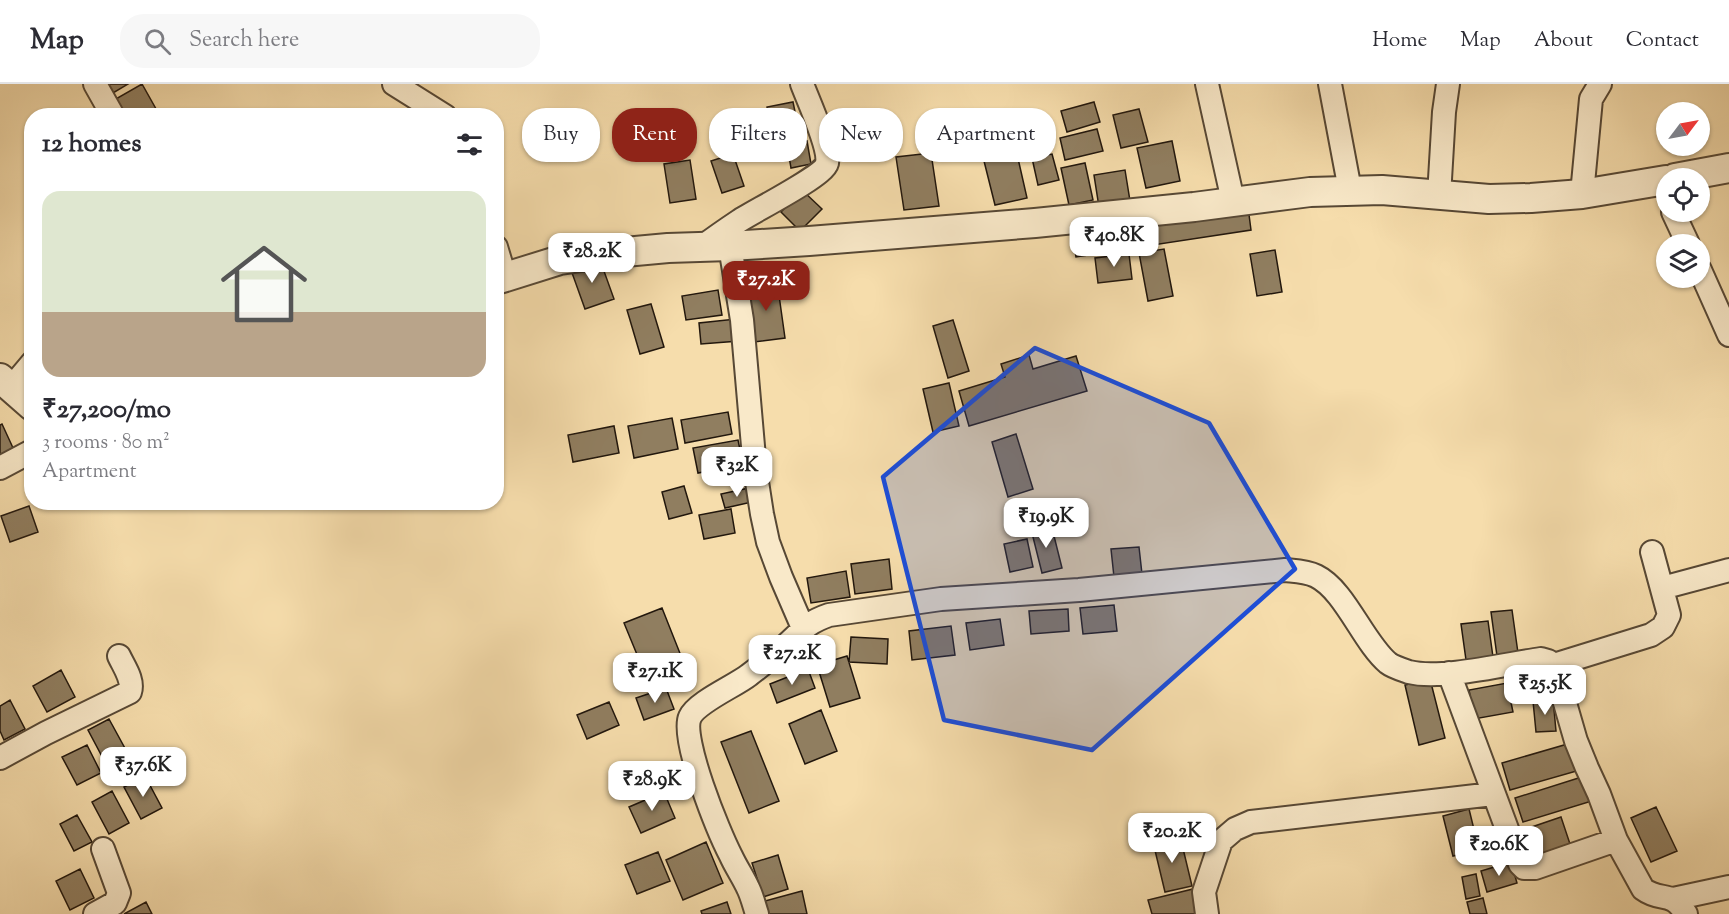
<!DOCTYPE html>
<meta charset="utf-8">
<style>
body{margin:0;font-family:"Sorts Mill Goudy",serif;background:#f7f7f7;color:#2b2b33;height:100vh;display:flex;flex-direction:column;font-size:22px;white-space:nowrap}
*{box-sizing:border-box;margin:0}
p{font-size:20px;color:#7c7c81}
.icon{flex:none;width:33px;height:33px;fill:none;stroke:currentColor;stroke-width:2;stroke-linecap:round;stroke-linejoin:round}
.map{position:relative;flex:1;overflow:hidden}
.details{position:absolute;left:24px;top:24px;width:480px;height:402px;display:flex;flex-direction:column;background:#fff;border-radius:24px;box-shadow:0 2px 4px #0004}
.details>*{flex:none}
.guide{position:absolute;left:522px;top:24px;width:570px;height:54px;display:flex;gap:12px}
.needle{width:39px;rotate:58deg}
.buttons{position:absolute;left:1656px;top:18px;display:grid;gap:12px}
.buttons a{display:grid;place-items:center;width:54px;height:54px;border-radius:50%;background:#fff;box-shadow:0 2px 4px #0004;font-size:30px}
.price{position:absolute;translate:-50% -51px;padding:0 14px;border-radius:12px;background:#fff;color:#222;font-size:20px;line-height:39px;filter:drop-shadow(0 2px 3px #0008)}
.price::after{content:'';position:absolute;left:50%;top:36px;width:18px;height:14px;margin-left:-9px;background:inherit;clip-path:polygon(0 0,100% 0,50% 100%)}
.price.selected{background:#8f2418;color:#fff}
ul{padding:0;list-style:none}
li{display:grid;align-content:center;gap:12px;height:318px;padding:0 18px}
li span{display:grid;place-items:center;height:186px;border-radius:18px;color:#555}
li>.icon{margin-inline-start:auto}
span .icon{width:108px;height:108px;fill:#fffc;stroke-width:1}
li b{font-size:26px}
h2{display:flex;justify-content:space-between;align-items:center;height:72px;padding:0 18px;font-size:26px}
.tag{padding:0 21px;border-radius:24px;background:#fff;box-shadow:0 2px 4px #0004;font-size:21px;line-height:54px}
.tag.selected{background:#8f2418;color:#fff}
header{display:flex;align-items:center;gap:36px;box-sizing:border-box;height:84px;padding:0 30px;background:#fff;border-bottom:2px solid #e1e1e2}
header strong{font-size:28px}
nav{display:flex;gap:33px;margin-inline-start:auto;font-size:21px}
.search{width:420px;height:54px;background:#f7f7f7;display:flex;align-items:center;gap:15px;box-sizing:border-box;padding:0 21px;border-radius:24px;color:#7c7c81;font-size:22px}
.map>svg:first-child{display:block}
</style>
<header>
<strong>Map</strong>
<div class="search"><svg class="icon" aria-label="search" viewBox="0 0 24 24"><circle cx="10" cy="10" r="6"/><path d="M15 15l6 6"/></svg>Search here</div>
<nav><a>Home</a><a>Map</a><a>About</a><a>Contact</a></nav>
</header>
<div class="map">
<svg width="1729" height="830" viewBox="0 0 1729 830">
<rect width="100%" height="100%" fill="#f6ddac"/>
<filter id="stains"><feTurbulence type="fractalNoise" baseFrequency=".00333" numOctaves="4"/><feColorMatrix values="0 0 0 0 .2 0 0 0 0 .09 0 0 0 0 .02 0 0 0 .5 -.17"/></filter>
<radialGradient id="worn" r=".72"><stop offset=".6" stop-color="#630" stop-opacity="0"/><stop offset="1" stop-color="#630" stop-opacity=".3"/></radialGradient>
<path fill="#907e60" stroke="#22170d" stroke-width="1.5" d="M101,0H128L108,12Z
M142,0L160,32H123L114,16Z
M793,18L799,47L773,52L767,23Z
M1094,18L1100,38L1067,48L1061,27Z
M1139,25L1148,58L1121,64L1113,31Z
M1045,30L1048,54L1024,58L1020,33Z
M1097,45L1103,67L1065,76L1060,54Z
M807,57L811,80L791,84L787,61Z
M1172,57L1180,97L1146,104L1137,64Z
M931,69L939,122L904,126L896,73Z
M733,70L744,102L722,109L711,77Z
M1017,70L1027,114L995,121L984,77Z
M1052,70L1059,96L1038,101L1032,74Z
M690,76L696,115L670,119L664,80Z
M1085,79L1093,116L1069,121L1061,84Z
M1125,86L1130,117L1099,123L1094,91Z
M802,106L822,125L800,147L781,128Z
M1248,123L1251,146L1153,161L1149,139Z
M1120,132L1126,165L1076,173L1071,140Z
M1164,165L1173,212L1148,217L1139,169Z
M1275,166L1282,208L1257,212L1250,170Z
M1129,170L1132,195L1098,199L1095,174Z
M600,176L614,215L585,225L571,186Z
M777,197L785,254L754,258L747,201Z
M718,206L722,231L686,236L682,212Z
M651,220L664,263L640,270L627,226Z
M736,235L739,257L701,260L699,239Z
M953,236L969,287L948,294L933,242Z
M1029,271L1033,285L1076,272L1087,307L969,342L959,307L1005,293L1001,280Z
M949,299L959,342L933,348L923,305Z
M728,328L732,350L685,359L681,336Z
M672,334L678,365L634,374L628,342Z
M2,340L14,366L0,372V341Z
M614,342L619,369L573,378L568,351Z
M1016,350L1033,405L1008,413L992,358Z
M738,356L743,380L698,389L693,364Z
M684,402L692,429L669,435L662,408Z
M749,404L752,418L725,424L721,410Z
M29,422L38,448L10,458L1,432Z
M731,425L735,449L704,455L699,431Z
M1051,440L1062,484L1042,489L1031,445Z
M1027,455L1033,483L1010,488L1004,460Z
M1139,463L1142,490L1114,493L1111,465Z
M889,475L892,505L855,510L851,480Z
M846,487L850,513L811,519L807,494Z
M1114,521L1117,547L1083,550L1080,524Z
M662,524L687,587L650,602L624,539Z
M1068,525L1069,547L1031,550L1029,527Z
M1512,526L1518,569L1497,572L1491,528Z
M1000,535L1004,561L970,566L966,539Z
M1488,537L1493,573L1466,576L1461,540Z
M951,542L955,571L912,576L909,547Z
M851,553L888,555L887,580L849,578Z
M847,572L860,614L830,623L817,581Z
M808,585L815,604L777,619L770,600Z
M61,586L75,613L47,628L33,602Z
M1430,595L1445,654L1419,661L1405,601Z
M1507,599L1513,628L1474,635L1469,606Z
M666,604L674,625L644,636L636,614Z
M1553,615L1556,647L1536,648L1533,617Z
M10,616L25,645L4,656L0,647V622Z
M609,618L619,641L587,655L577,631Z
M821,626L837,667L805,680L789,640Z
M109,635L127,668L106,680L88,646Z
M751,647L779,717L749,729L721,658Z
M1571,659L1580,686L1510,706L1502,679Z
M87,661L101,689L77,701L62,673Z
M1588,691L1595,716L1523,738L1515,714Z
M145,692L162,724L141,735L124,703Z
M112,707L129,739L109,750L92,718Z
M664,708L675,734L641,749L629,723Z
M1656,723L1677,767L1651,778L1631,734Z
M1469,725L1479,766L1453,772L1443,732Z
M77,731L92,758L74,767L60,740Z
M1561,733L1571,763L1527,777L1517,748Z
M1500,750L1505,774L1482,779L1477,755Z
M1180,752L1192,802L1165,808L1153,758Z
M706,758L723,799L683,816L666,776Z
M658,768L670,797L637,810L625,781Z
M778,771L788,805L763,813L752,779Z
M1511,778L1517,799L1487,808L1481,787Z
M80,785L94,814L70,826L56,797Z
M1476,790L1480,812L1466,815L1462,793Z
M1193,805L1199,830H1152L1148,816Z
M802,807L807,830H768L765,817Z
M1483,814L1487,830H1470L1467,818Z
M146,818L152,830H124Z
M727,818L731,830H702L701,827Z"/>
<g fill="none" stroke-linecap="round" stroke-linejoin="round">
<g stroke="#574835" stroke-width="26">
<path id="minor" d="M95,0L113,32
M394,0L445,32
M1207,0L1233,117
M1330,0L1350,106
M1582,110L1591,15L1600,0
M1439,112L1444,28L1448,0
M1673,128L1688,160
M730,162L742,236L755,385L762,430L768,458L781,493L803,544
M496,163L505,193
M702,163C714,154 727,145 739,137C754,127 824,92 827,79C830,64 808,16 802,0
M1700,186L1729,251
M11,304L32,279
M0,384L32,367
M1662,504L1729,486
M1554,581L1651,551L1663,543L1669,531L1652,468
M1449,589L1520,780L1524,784H1535L1616,756
M0,674L46,649L130,608C134,596 124,583 119,572
M1673,815L1729,803
M95,830L115,819L119,809L103,765
M757,830C754,821 752,812 748,804C743,793 736,783 731,772C719,749 680,654 690,633C697,618 735,602 749,591C761,582 773,572 785,562C802,547 806,539 829,531L941,515L1079,506L1285,486C1295,487 1306,487 1316,492C1345,506 1363,558 1388,579C1393,583 1403,586 1409,588C1441,596 1506,580 1541,575L1548,577L1554,581L1576,657L1587,684L1599,710L1616,756L1643,805C1662,819 1671,805 1686,830
M1207,830L1204,808L1221,757L1235,745L1251,738L1493,710"/>
</g>
<g stroke="#574835" stroke-width="32">
<path id="tertiary" d="M1675,94L1729,84
M496,196L560,176L603,170L668,164L730,162L809,157L1035,139L1194,123L1310,108L1382,106L1489,115L1531,114L1582,110L1666,96
M0,294L32,322"/>
</g>
<use href="#minor" stroke="#f9e9c9" stroke-width="22"/>
<use href="#tertiary" stroke="#f9e9c9" stroke-width="28"/>
</g>
<path fill="#1d4ed8" fill-opacity="0.2" stroke="#1d4ed8" stroke-width="4.5" stroke-linejoin="round" d="M1035,264L1209,339L1295,485L1092,666L944,636L883,393Z"/>
<rect width="100%" height="100%" filter="url(#stains)"/>
<rect width="100%" height="100%" fill="url(#worn)"/>
</svg>
<div class="buttons">
<a><svg class="needle" viewBox="-14 -14 28 28"><path d="M0-13l5 13h-10z" fill="#e53935"/><path d="M0 13l5-13h-10z" fill="#7c7c81"/></svg></a>
<a><svg class="icon" aria-label="locate" viewBox="0 0 24 24"><circle cx="12" cy="12" r="6"/><path d="M12 2v4M12 18v4M2 12h4M18 12h4"/></svg></a>
<a><svg class="icon" aria-label="layers" viewBox="0 0 24 24"><path d="M12 4l9 5-9 5-9-5zM3 14l9 5 9-5"/></svg></a>
</div>
<b class="price" style="left:1114px;top:184px">₹40.8K</b>
<b class="price" style="left:592px;top:200px">₹28.2K</b>
<b class="price selected" style="left:766px;top:228px">₹27.2K</b>
<b class="price" style="left:737px;top:414px">₹32K</b>
<b class="price" style="left:1046px;top:465px">₹19.9K</b>
<b class="price" style="left:792px;top:602px">₹27.2K</b>
<b class="price" style="left:655px;top:620px">₹27.1K</b>
<b class="price" style="left:1545px;top:632px">₹25.5K</b>
<b class="price" style="left:143px;top:714px">₹37.6K</b>
<b class="price" style="left:652px;top:728px">₹28.9K</b>
<b class="price" style="left:1172px;top:780px">₹20.2K</b>
<b class="price" style="left:1499px;top:793px">₹20.6K</b>
<div class="guide">
<a class="tag">Buy</a>
<a class="tag selected">Rent</a>
<a class="tag">Filters</a>
<a class="tag">New</a>
<a class="tag">Apartment</a>
</div>
<section class="details">
<h2>12 homes<svg class="icon" aria-label="filters" viewBox="0 0 24 24"><path d="M4 7h16M4 17h16"/><circle cx="9" cy="7" r="2"/><circle cx="15" cy="17" r="2"/></svg></h2>
<ul>
<li><span style="background:linear-gradient(#dfe7d0 65%,#b9a48a 0)"><svg class="icon" aria-label="home" viewBox="0 0 24 24"><path d="M3 11l9-7 9 7M6 9v11h12V9"/></svg></span><div><b>₹27,200/mo</b><p>3 rooms · 80 m²</p><p>Apartment</p></div></li>
</ul>
</section>
</div>
